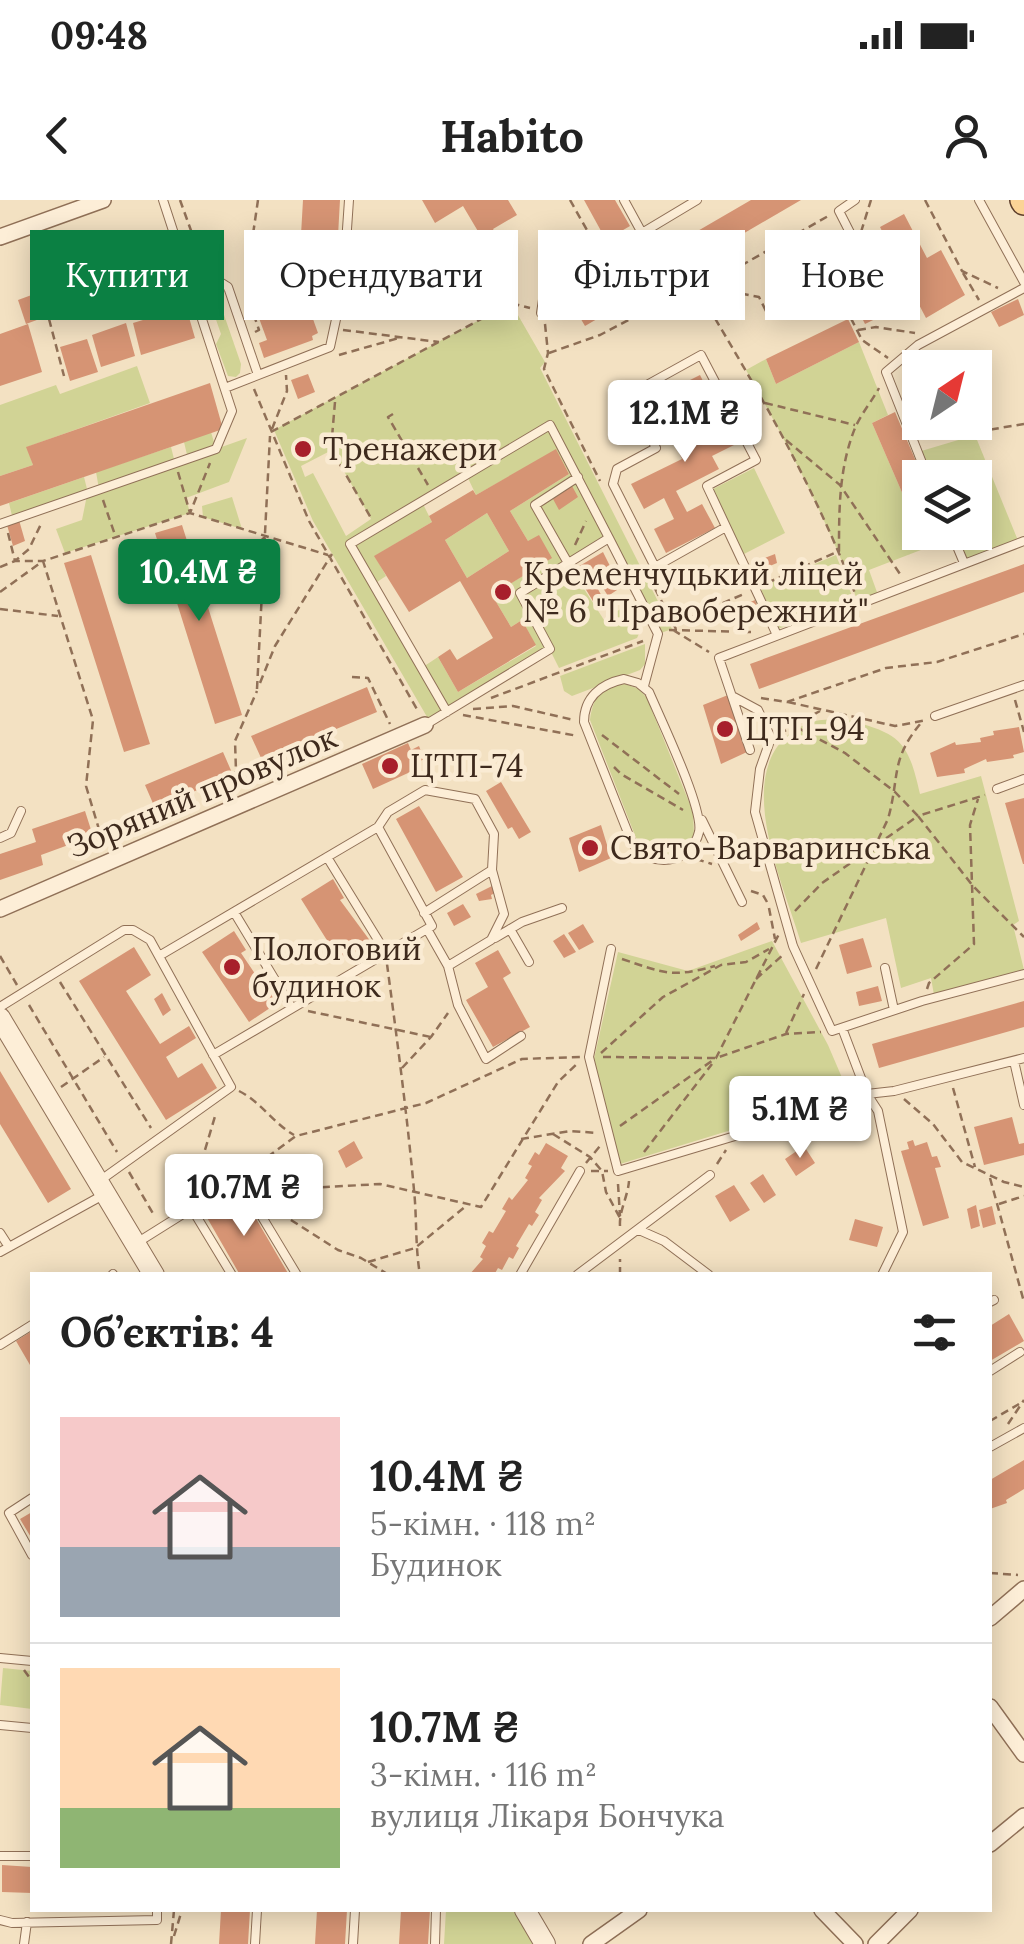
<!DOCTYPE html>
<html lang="uk">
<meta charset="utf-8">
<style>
body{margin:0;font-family:Lora,serif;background:#f2f2f2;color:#222;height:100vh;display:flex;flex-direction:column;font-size:38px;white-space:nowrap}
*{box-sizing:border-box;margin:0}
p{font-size:32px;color:#767676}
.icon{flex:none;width:55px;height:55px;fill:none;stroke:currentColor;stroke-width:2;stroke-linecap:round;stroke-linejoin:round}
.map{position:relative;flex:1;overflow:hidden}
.sheet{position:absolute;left:30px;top:1072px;width:962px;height:640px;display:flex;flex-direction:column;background:#fff;border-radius:0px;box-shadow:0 5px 25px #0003}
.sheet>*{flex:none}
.hud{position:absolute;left:30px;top:30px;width:965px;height:90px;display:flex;gap:20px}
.needle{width:65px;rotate:35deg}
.controls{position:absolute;left:902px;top:150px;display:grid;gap:20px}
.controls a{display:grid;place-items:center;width:90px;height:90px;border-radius:0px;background:#fff;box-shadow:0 5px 25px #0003;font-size:50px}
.price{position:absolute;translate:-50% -85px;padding:0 22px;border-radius:10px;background:#fff;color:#222;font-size:32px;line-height:65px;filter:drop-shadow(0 2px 5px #0008)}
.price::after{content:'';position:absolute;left:50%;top:60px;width:30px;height:22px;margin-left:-15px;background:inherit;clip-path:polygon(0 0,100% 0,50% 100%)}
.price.on{background:#0b8043;color:#fff}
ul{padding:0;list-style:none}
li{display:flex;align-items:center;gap:30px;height:250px;padding:0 30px}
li+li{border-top:2px solid #e0e0e0}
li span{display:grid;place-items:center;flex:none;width:280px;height:200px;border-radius:0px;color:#555}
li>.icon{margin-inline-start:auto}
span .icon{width:120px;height:120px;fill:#fffc;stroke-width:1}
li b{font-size:42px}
h2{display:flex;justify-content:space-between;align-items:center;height:120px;padding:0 30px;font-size:42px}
.tag{padding:0 35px;border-radius:0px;background:#fff;box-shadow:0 5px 25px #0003;font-size:35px;line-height:90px}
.tag.on{background:#0b8043;color:#fff}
.status{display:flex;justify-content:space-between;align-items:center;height:70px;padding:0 50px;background:#fff;direction:ltr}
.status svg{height:28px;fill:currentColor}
header{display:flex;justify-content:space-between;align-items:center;height:130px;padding:0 30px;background:#fff;font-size:45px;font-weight:700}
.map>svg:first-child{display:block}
</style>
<div class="status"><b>09:48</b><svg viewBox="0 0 49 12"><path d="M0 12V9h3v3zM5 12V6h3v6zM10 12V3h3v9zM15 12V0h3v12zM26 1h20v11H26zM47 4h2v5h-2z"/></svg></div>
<header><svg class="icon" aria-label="back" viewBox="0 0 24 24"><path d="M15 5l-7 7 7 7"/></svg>Habito<svg class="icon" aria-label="person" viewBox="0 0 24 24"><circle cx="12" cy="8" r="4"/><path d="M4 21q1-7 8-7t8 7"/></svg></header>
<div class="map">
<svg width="1024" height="1744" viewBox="0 0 1024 1744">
<rect width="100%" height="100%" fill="#f3e1c2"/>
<path fill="#d1d395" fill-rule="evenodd" d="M204,77L213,83L241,164L240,173L236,177L228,176L216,144L221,134L205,88L196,86Z
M511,103L545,162L540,168L672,429L658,434L610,339L568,364L604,420L631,402L644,423L637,438L559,468L550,450L430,522L313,321L274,230ZM332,250L371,319L346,336L313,273L305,277L301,266ZM556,250L569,274L510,311L528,341L551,358L492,395L511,427L522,420L536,446L458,492L438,457L423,467L374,384L386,376L375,356L432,322L422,302L467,276L476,295Z
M859,142L888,215L872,223L926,348L869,370L878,395L858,402C828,321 788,245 746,170L766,159L776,184Z
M137,166L150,203L27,247L33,265L0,276V205L56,185L60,194Z
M211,232L216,249L247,238L229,282L186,298L190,313L65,353L56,329L82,320L87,295L13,320L9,303L84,277L88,293L99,289L96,272L171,247L175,263L188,259L184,242Z
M975,235L1019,343L964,363L951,333L975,332V278L929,277L918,252Z
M754,268L785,333L742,355L711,290Z
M232,297L242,329L203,317L202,306Z
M487,313L509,351L467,378L445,340Z
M836,355L854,401L778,429L760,387Z
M645,444V464L640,470L572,496L564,491L560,476Z
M625,484L639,489L647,498L693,612L694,635L677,653L655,655L638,643L590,520C593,497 601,487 625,484Z
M848,520C901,534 908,541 920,594L981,576L1019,721L1013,725L1024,770L934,795L931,778L901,788L886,718L801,743C783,681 723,557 809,523C820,518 836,520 848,520Z
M772,741L828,845L849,894L620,964L594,859L618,752L688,771Z
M3,1468L32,1471V1509L0,1505Z
M446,1710H513L533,1744H444Z"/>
<path fill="#d69474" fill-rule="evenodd" d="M303,0H340L335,90L298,87Z
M422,0H508L517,15L493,29L504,49L469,69L455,46L479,33L463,6L435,23Z
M584,0H615L630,26L606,40Z
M751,0H801L585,126L572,104Z
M904,14L927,58L941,50L965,95L926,118L916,99L865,124L853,100L904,76L880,27Z
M159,44L170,79L147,87L136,52Z
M117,47L122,67L101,75L95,56Z
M141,72L150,99L119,109L112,81Z
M290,73L298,96L304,94L318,133L312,136L313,140L264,158L259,143L267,140L248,88Z
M37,93L45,117L26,124L18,100Z
M1018,99L1024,115L999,127L991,112Z
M186,107L195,138L141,155L133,123Z
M848,119L859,142L776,184L766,159Z
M126,123L135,156L101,167L92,135Z
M28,124L42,172L0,186V134Z
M87,139L98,172L70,181L60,147Z
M308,174L315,192L298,199L291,180Z
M700,175L712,199L698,206L709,227L723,220L736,244L712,256L719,269L676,291L687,312L702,304L715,328L666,353L654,329L674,319L664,298L644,309L631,284L682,259L676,246L698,235L686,212L665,223L652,199Z
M210,183L223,229L0,306V276L33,265L26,247Z
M895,212L923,278H920V332H947L949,339L926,348L872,223Z
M556,249L569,274L510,311L528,341L539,335L552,358L492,395L511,427L522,420L536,445L458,492L438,457L450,449L457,460L493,438L460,381L409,412L374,356L432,322L429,316L473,290L476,295ZM487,313L509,351L467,378L445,340Z
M572,286L578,297L559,310L553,299Z
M19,320L25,341L13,346L7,325Z
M182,325L242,515L215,524L155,333Z
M603,352L610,366L578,384L571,371Z
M775,354L777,363L760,370L757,361Z
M91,355L150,544L124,552L64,363Z
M1024,364V392L759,489L750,464Z
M608,374L617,390L608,396L598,380Z
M594,382L604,400L596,406L585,388Z
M755,400L760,413L740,422L735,409Z
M367,487L377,512L262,560L251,536Z
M728,495L747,552L721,564L703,505Z
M1019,527L1024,552L1013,555L1014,558L987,562L986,559L964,569L965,573L937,577L930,553L955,542L956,545L981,542L980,538L994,535L993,531Z
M408,543L411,550L419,546L424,559L417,563L419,568L373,589L362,564Z
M223,552L233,575L155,608L145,585Z
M501,582L531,632L519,639L512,627L508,629L486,591Z
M1024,598V664H1023L1005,603Z
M419,606L463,677L436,692L396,619Z
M85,611L93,636L41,655L43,665L0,680V654L36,642L32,629Z
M601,625L611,658L579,672L569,638Z
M333,679L344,698L340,700L371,742L340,761L301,699Z
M492,686L495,693L491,695L492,699L479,701L476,694Z
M463,704L471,717L454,726L447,713Z
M757,722L760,729L741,741L738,735Z
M583,724L594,742L579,750L568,733Z
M234,731L246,750L241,753L262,784L266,782L279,802L249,822L202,752Z
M564,734L576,752L564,758L553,741Z
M863,738L872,767L847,774L839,745Z
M134,747L151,775L126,791L160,844L189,826L196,838L166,857L178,878L202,863L217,888L166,920L79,781Z
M498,750L511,773L503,778L530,827L493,847L466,800L488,787L475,763Z
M878,786L882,801L859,806L856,792Z
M162,793L171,810L163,816L154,799Z
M1024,801V827L879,868L872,844Z
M0,871L71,989L48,1003L0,924Z
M1012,917L1019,944L1024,943V955L984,965L974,927Z
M913,940L915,946L927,942L932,957L937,956L941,967L935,968L949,1018L923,1026L901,951L909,949L907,942Z
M354,941L363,958L346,968L338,951Z
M546,943L568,956L561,968L565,971L539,998L542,1000L535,1012L539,1015L532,1026L529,1024L516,1046L519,1048L513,1059L509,1057L502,1070L498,1068L494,1075H469L483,1059L480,1057L486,1046L482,1043L489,1031L493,1033L506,1011L502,1009L509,997L512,1000L528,980L525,978L532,966L528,964L535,952L539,955Z
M804,946L815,963L796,976L785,959Z
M763,974L776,995L764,1003L750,983Z
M734,985L750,1010L730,1022L715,996Z
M227,995L237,1012L248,1005L289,1075H240L202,1009Z
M976,1005L980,1026L971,1029L967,1009Z
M992,1006L996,1024L983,1028L979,1010Z
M855,1019L883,1027L877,1047L849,1040Z
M1009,1114L1024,1141L990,1161V1126Z
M32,1131V1163L30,1165L16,1141Z
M1024,1260V1289L1006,1300L1007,1303L990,1309V1280Z
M32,1312V1339L20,1319Z
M2,1665L32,1667V1693L2,1692Z
M221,1710H250L248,1744H219Z
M317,1710H347L345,1744H315Z
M401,1710H430L428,1744H399Z"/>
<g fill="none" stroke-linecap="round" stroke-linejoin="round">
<g stroke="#907057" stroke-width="10">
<path id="service" d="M979,0L1024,82
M642,33L697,0
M186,70L212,77L228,87L258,175
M541,113L544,93L642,33L624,0
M778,113L867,66L839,11L855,0
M225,188L330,147L343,87L349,0
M928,278L886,172L918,145L1024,88
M0,324L216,249L232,211L163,0
M726,327L655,367L613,284L617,269L656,248L633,201L636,191L701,155L756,260L707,286L776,433
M951,332L964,363
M609,338L658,434L644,486
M568,363L535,305L578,277
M624,479L638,483L649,492C660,518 704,609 699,632C691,665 650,669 632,643L584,522C584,497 601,484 624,479Z
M732,496L758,510L771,538L760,569L755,612L793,746L832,831L922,801L1024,774
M935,516L1024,485
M425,525L550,449L520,393L609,338L550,225L350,344L447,512
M750,550L719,458L1024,341
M997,589L1024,579
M702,620L742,702
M378,627L388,612L425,590L475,599L494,634L492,670
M0,638L11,633L21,611
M327,657L386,753
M234,712L292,808
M424,713L492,670L504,714L491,740L448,766L427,729
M510,729L529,762
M495,738L522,722L562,708
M611,749L589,857L618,971L735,936L811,900L867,894L878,911L903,1032L882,1075
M159,756L378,627L432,726L213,855
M448,766L458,805L486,859L521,836
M885,768L894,810
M0,807L124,730H133L150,740L231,887L98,982
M842,828L867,894L894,891L1024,858
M1014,861L1024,905
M192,1009L232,1075
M639,1030L664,1041L709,1075
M0,1033L9,1047
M135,1044L229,985L237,999L247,992L297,1075
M0,1052L105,994
M112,1075L113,1074
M520,1075L580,971
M577,1075L710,975
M990,1102L994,1100
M0,1145L32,1125
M990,1171L1020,1152
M990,1247L1024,1228
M32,1298L9,1313L32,1355
M0,1458L32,1461
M0,1525L32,1528
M0,1656H32
M0,1720L12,1723L157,1720V1710
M24,1744L27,1722
M255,1744L257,1710
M353,1744L355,1710
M435,1744L436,1710"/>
</g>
<g stroke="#907057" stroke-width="18">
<path id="minor" d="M0,37L103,0
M0,709L425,525
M990,1418L1024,1389
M990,1507L1024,1554
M990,1644L1024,1616
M822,1710L855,1744
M591,1744L639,1710
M876,1744L910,1710"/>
</g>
<g stroke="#907057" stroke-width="22">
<path id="tertiary" d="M0,818L154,1075
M525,1710L545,1744"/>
</g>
<g stroke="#5d3e2b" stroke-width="28">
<path id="primary" d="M1023,0L1024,2"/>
</g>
<path stroke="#907057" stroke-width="2.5" stroke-dasharray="8 5" stroke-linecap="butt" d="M180,0L202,61
M570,0L596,46
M925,0L962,71L998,88
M861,32L871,0
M963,73L979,100
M695,85C755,185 815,286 856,396
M707,85L830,15
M839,95L862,140L888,158
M49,119L64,176
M545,124L548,153L544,169L600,281
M343,130L439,142
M858,130L876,127L915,133
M255,132L259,130L245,89L258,0
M549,153L600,135L695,85L759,97L766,111
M339,155L399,138
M906,171L920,183
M254,189L309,321L418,511
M335,202L331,249L371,318
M765,203L855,225
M393,214L388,217L428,285
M945,222L957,235L1024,224
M272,229L287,191L286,175
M271,232L511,103L530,108
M786,240L840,285L900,374
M178,272L190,313L328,355
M103,300L115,335
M8,333L15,361L29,349L42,322
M575,345L586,321
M0,367L15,361H43L190,313L210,263
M649,377L676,429
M767,383L839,351C839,309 839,268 855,228C861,214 872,201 879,188
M212,385L265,337
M0,392L43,361L93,520L86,586L104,646
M0,409L58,416
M675,424L746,393
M669,430L751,432
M673,430L709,452
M352,477L368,478L390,524
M260,483L275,446L332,354
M257,489L270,236
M491,498L643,441
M761,498L787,502L886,468L937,462L1024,434
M1015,500L1024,532
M788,502L895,526L927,520
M473,509L513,506L574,520
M463,515L578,536
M774,515L845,553L895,592L918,616L985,595
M779,534L820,511
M602,535L679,594
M614,567L621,574L683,610
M228,591L236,571L235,541L257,491
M696,659L712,664
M751,691L763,695L767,702
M769,708L775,739
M795,711L822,683L918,616L973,686L1024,737
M0,756L17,785
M622,759C664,773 671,778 715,766
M387,764C397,839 407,914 414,990C417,1019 415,1045 420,1075
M816,769L888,619C900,576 890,560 921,523
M756,779L784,754
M60,782L151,928
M927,789L929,783L974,744L970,625L978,599
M29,805L117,952
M308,811L431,837
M786,833L804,794
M601,853L663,797L721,765L746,762L769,749
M603,857L716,858L786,834L821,832
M402,868L431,837L448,813
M61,887L104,857
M953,888L975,967
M239,891C261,902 273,923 294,935
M904,899L933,924L962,962L1004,982L1024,987
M620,926L716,858L779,734
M553,934L590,957L602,971L606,992L620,1018
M521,939L570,931L598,933
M644,952L712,864
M586,963L600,946
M717,964L726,950
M591,971H608
M129,972L155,1017
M990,978L1024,1102
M236,980L296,936L426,903L522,859L580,857
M618,984L620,1016
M207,986L199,970L216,913
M257,991L380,984L481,1007L558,882L579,862
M999,1004L1024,996
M269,1006L338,1050L361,1058L389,1075
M620,1026C619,1011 628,996 629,981
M368,1062L415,1048L466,1006
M620,1075V1059
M990,1221L1019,1204
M1008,1224L1024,1200
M990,1373L1018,1375
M24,1470L32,1481
M174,1736L182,1710
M171,1744L174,1710"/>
<use href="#service" stroke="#fdeed7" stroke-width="8"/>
<use href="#minor" stroke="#fdeed7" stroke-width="15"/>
<use href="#tertiary" stroke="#fdeed7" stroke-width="20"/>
<use href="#primary" stroke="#fbd396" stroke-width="25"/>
</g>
<g fill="#a71f2b" stroke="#faebd3" stroke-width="4">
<circle cx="303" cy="249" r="10"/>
<circle cx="503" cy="392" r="10"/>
<circle cx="725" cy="529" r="10"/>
<circle cx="390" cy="566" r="10"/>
<circle cx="590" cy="648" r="10"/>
<circle cx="232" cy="767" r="10"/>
</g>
<g text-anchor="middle" stroke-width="9" stroke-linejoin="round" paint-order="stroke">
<g font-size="32" fill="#3e2a1d" stroke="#faebd3" text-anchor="start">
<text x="323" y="260">Тренажери</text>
<text x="523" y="385">Кременчуцький ліцей<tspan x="523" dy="37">№ 6 "Правобережний"</tspan></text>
<text x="745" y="540">ЦТП-94</text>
<text x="410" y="577">ЦТП-74</text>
<text x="610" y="659">Свято-Варваринська</text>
<text x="252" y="760">Пологовий<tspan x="252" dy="37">будинок</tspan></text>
</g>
<g font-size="32" fill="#3e2a1d" stroke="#faebd3">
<text transform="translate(202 592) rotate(-23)" y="11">Зоряний провулок</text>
</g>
</g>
</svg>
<div class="controls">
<a><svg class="needle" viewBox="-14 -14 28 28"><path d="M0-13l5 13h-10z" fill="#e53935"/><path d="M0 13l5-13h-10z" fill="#767676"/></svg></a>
<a><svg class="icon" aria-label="layers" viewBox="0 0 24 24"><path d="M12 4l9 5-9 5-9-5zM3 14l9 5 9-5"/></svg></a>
</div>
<b class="price" style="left:685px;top:265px">12.1M ₴</b>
<b class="price on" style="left:199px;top:424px">10.4M ₴</b>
<b class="price" style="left:800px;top:961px">5.1M ₴</b>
<b class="price" style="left:244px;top:1039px">10.7M ₴</b>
<div class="hud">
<a class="tag on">Купити</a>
<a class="tag">Орендувати</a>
<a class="tag">Фільтри</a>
<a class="tag">Нове</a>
</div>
<section class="sheet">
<h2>Об’єктів: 4<svg class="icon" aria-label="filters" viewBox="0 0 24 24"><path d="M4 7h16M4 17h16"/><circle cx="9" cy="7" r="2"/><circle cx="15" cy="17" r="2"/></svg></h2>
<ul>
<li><span style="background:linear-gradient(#f6c9c9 65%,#9aa5b1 0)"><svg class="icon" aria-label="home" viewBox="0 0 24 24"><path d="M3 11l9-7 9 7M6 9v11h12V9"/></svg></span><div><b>10.4M ₴</b><p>5-кімн. · 118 m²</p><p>Будинок</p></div></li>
<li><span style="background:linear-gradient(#ffd9b3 70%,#8fb573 0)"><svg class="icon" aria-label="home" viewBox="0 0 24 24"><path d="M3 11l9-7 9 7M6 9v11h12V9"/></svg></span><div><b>10.7M ₴</b><p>3-кімн. · 116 m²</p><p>вулиця Лікаря Бончука</p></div></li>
</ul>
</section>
</div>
